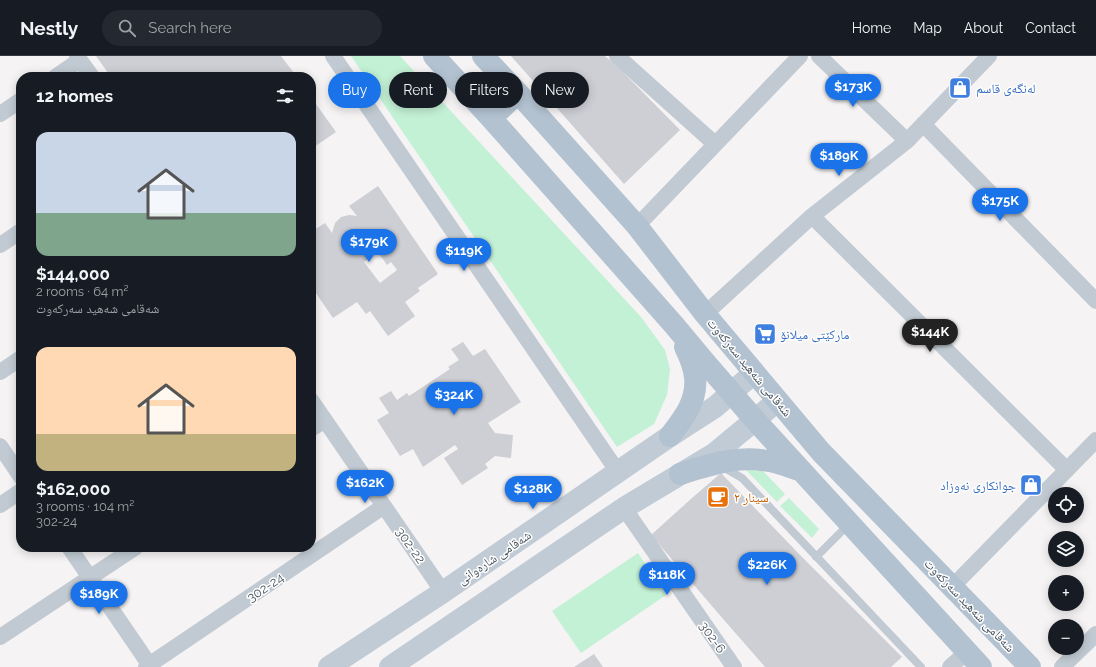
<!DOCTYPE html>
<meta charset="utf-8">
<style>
body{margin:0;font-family:Raleway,"Noto Naskh Arabic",sans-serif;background:#242831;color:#f1f3f6;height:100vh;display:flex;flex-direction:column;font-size:15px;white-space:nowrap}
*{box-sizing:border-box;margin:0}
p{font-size:13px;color:#9ea1a6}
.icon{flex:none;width:22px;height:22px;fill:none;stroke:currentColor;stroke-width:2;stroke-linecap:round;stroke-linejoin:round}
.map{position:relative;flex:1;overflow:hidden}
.drawer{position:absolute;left:16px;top:16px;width:300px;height:480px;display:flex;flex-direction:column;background:#171b24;border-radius:16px;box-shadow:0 2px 10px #0003}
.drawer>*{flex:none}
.hud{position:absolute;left:328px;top:16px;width:380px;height:36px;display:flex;gap:8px}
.buttons{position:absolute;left:1048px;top:431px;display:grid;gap:8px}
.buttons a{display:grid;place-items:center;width:36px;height:36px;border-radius:50%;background:#171b24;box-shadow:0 2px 10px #0003;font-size:20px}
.price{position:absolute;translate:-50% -34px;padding:0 9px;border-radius:14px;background:#1a73e8;color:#fff;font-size:13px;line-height:26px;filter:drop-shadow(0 1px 2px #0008)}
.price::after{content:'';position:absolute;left:50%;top:24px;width:12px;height:9px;margin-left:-6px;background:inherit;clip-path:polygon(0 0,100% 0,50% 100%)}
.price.active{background:#222;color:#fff}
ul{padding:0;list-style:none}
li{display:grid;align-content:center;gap:8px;height:212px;padding:0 20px}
li span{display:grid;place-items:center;height:124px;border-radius:12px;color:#555}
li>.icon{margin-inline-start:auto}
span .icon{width:72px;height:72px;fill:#fffc;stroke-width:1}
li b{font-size:17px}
h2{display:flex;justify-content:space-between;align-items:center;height:48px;padding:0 20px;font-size:17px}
.tag{padding:0 14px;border-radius:18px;background:#171b24;box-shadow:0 2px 10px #0003;font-size:14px;line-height:36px}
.tag.active{background:#1a73e8;color:#fff}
header{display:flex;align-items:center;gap:24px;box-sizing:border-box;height:56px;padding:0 20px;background:#171b24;border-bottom:1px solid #363941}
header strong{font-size:19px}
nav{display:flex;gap:22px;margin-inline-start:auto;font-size:14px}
.search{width:280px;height:36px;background:#242831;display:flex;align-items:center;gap:10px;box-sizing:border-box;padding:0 14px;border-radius:22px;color:#9ea1a6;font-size:15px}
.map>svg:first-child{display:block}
</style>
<header>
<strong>Nestly</strong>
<div class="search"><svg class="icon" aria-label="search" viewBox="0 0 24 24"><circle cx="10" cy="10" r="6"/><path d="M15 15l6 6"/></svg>Search here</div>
<nav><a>Home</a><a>Map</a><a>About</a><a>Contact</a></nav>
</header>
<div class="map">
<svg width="1096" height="611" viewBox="0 0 1096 611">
<rect width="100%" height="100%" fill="#f5f3f3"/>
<path fill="#c3f1d5" d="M351,0H400L641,261L665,294L670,313L667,339L654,368L617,391Z
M746,414L763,415L785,438L777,446Z
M789,442L819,473L812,482L780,450Z
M638,497L666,539L581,597L552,555Z"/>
<path fill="#cdcfd5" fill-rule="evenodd" d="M96,0H281L297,21H111Z
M511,0H605L621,14L680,74L624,128Z
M311,41L336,76L311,93Z
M378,130L438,218L418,232L420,235L405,246L415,260L388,280L370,255L366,258L357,246L333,262L311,230V176L325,167L332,177L335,167L341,161L349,159L357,160L349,150ZM378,196L387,209L391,206L397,214L380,227L364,206Z
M463,286L473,300L485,293L521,346L488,367L495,377L513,379L511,402L495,400L485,408L488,412L462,429L444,402L458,393L455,389L423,411L413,393L400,400L377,364L389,357L379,342L391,335L397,344L407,337L409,340L450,313L448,311L459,304L451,293Z
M721,417L801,500L902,601L891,611H765L724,564L651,479L692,442Z
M594,598L603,611H574Z"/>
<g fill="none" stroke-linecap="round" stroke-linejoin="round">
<path stroke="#c1cad2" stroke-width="8" d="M721,410L742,422L921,611
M816,501L849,468"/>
<path stroke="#c1cad2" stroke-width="16" d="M77,0L92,21
M333,0L618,416
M617,0L715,88
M819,0L907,85
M55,21L80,4
M0,58L21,44
M923,68L1096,245
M812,160L1067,414
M637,170L800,0
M0,189L21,175
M705,258L812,160L907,85L989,0
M0,316L21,302
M311,344L443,536
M311,373L325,364
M0,390L21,421
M0,449L21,435
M624,452L734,611
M69,491L151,611
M952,531L1096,384
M0,581L136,491
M146,611L384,450
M950,611L967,596
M1062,611L1096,578"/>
<path stroke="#c1cbd6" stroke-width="22" d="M329,611L443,536L670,380L715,351L754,317
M390,611L624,452L714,398L755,364L777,345"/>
<path stroke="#b3c2d1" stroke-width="22" d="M434,0L491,62L674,269L704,305L755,364L981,611
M483,0L518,37L637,170L705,258L821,396L1030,611
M491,62L518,37
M670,380C676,372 683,363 688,354C700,331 696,313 685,291
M680,418C714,407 745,397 781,408C788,410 795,413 802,415"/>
</g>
<defs>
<g id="shop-square" transform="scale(1.15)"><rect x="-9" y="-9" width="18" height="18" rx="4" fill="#3f7fe0" stroke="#fff"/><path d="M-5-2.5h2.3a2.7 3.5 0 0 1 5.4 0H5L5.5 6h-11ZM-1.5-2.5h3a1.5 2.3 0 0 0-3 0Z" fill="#fff"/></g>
<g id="supermarket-square" transform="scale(1.15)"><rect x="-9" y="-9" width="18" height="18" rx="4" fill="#3f7fe0" stroke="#fff"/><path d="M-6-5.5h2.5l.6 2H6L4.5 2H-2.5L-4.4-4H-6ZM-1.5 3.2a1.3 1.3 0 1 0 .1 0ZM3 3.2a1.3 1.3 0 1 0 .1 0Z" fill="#fff"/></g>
<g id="cafe-square" transform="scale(1.15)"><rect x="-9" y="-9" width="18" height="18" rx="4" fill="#e8710a" stroke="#fff"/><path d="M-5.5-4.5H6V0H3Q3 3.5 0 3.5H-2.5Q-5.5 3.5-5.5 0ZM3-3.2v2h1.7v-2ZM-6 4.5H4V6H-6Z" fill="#fff"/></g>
</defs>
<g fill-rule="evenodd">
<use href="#shop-square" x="960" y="32"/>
<use href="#supermarket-square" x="765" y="278"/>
<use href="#shop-square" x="1031" y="429"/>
<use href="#cafe-square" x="718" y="441"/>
</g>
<g text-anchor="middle" stroke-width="3" stroke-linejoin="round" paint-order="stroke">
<g font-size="13" fill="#366cbe" stroke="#fff" text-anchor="start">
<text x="976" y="37">لەنگەی قاسم</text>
<text x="780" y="283">مارکێتی میلانۆ</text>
<text x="1016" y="434" text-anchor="end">جوانکاری نەوزاد</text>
</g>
<g font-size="13" fill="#4a5661" stroke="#fff">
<text transform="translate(750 311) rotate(50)" y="5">شەقامی شەهید سەرکەوت</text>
<text transform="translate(411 489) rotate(55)" y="5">302-22</text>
<text transform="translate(494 501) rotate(-34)" y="5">شەقامی شارەوانی</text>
<text transform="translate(265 531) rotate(-34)" y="5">302-24</text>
<text transform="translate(970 549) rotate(46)" y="5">شەقامی شەهید سەرکەوت</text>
<text transform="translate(713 581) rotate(55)" y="5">302-6</text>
</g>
<g font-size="13" fill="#c56008" stroke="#fff" text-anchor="start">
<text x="734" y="446">سینار ٢</text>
</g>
</g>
</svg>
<div class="buttons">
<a><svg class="icon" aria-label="locate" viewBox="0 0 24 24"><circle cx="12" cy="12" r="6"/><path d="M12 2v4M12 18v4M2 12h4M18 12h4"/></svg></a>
<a><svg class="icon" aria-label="layers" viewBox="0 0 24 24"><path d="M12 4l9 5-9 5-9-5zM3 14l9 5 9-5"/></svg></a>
<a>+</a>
<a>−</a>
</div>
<b class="price" style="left:853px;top:52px">$173K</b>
<b class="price" style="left:839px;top:121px">$189K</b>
<b class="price" style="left:1000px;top:166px">$175K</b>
<b class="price" style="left:369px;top:207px">$179K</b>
<b class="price" style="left:464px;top:216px">$119K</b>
<b class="price active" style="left:930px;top:297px">$144K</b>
<b class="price" style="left:454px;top:360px">$324K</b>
<b class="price" style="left:365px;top:448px">$162K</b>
<b class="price" style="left:533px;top:454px">$128K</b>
<b class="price" style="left:767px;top:530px">$226K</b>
<b class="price" style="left:667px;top:540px">$118K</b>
<b class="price" style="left:99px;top:559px">$189K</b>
<div class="hud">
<a class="tag active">Buy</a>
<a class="tag">Rent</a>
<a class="tag">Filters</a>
<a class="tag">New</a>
</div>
<section class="drawer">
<h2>12 homes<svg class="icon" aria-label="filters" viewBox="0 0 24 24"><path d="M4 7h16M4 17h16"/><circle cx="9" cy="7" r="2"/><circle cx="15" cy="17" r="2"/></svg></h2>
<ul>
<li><span style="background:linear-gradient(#c9d6e8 65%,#7fa58c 0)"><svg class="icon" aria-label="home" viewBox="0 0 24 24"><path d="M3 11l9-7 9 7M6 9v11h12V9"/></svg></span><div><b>$144,000</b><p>2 rooms · 64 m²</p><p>شەقامی شەهید سەرکەوت</p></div></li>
<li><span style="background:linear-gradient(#ffd9b3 70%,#c2b280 0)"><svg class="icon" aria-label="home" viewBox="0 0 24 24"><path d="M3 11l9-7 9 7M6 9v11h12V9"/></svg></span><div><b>$162,000</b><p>3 rooms · 104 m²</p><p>302-24</p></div></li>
</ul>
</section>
</div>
